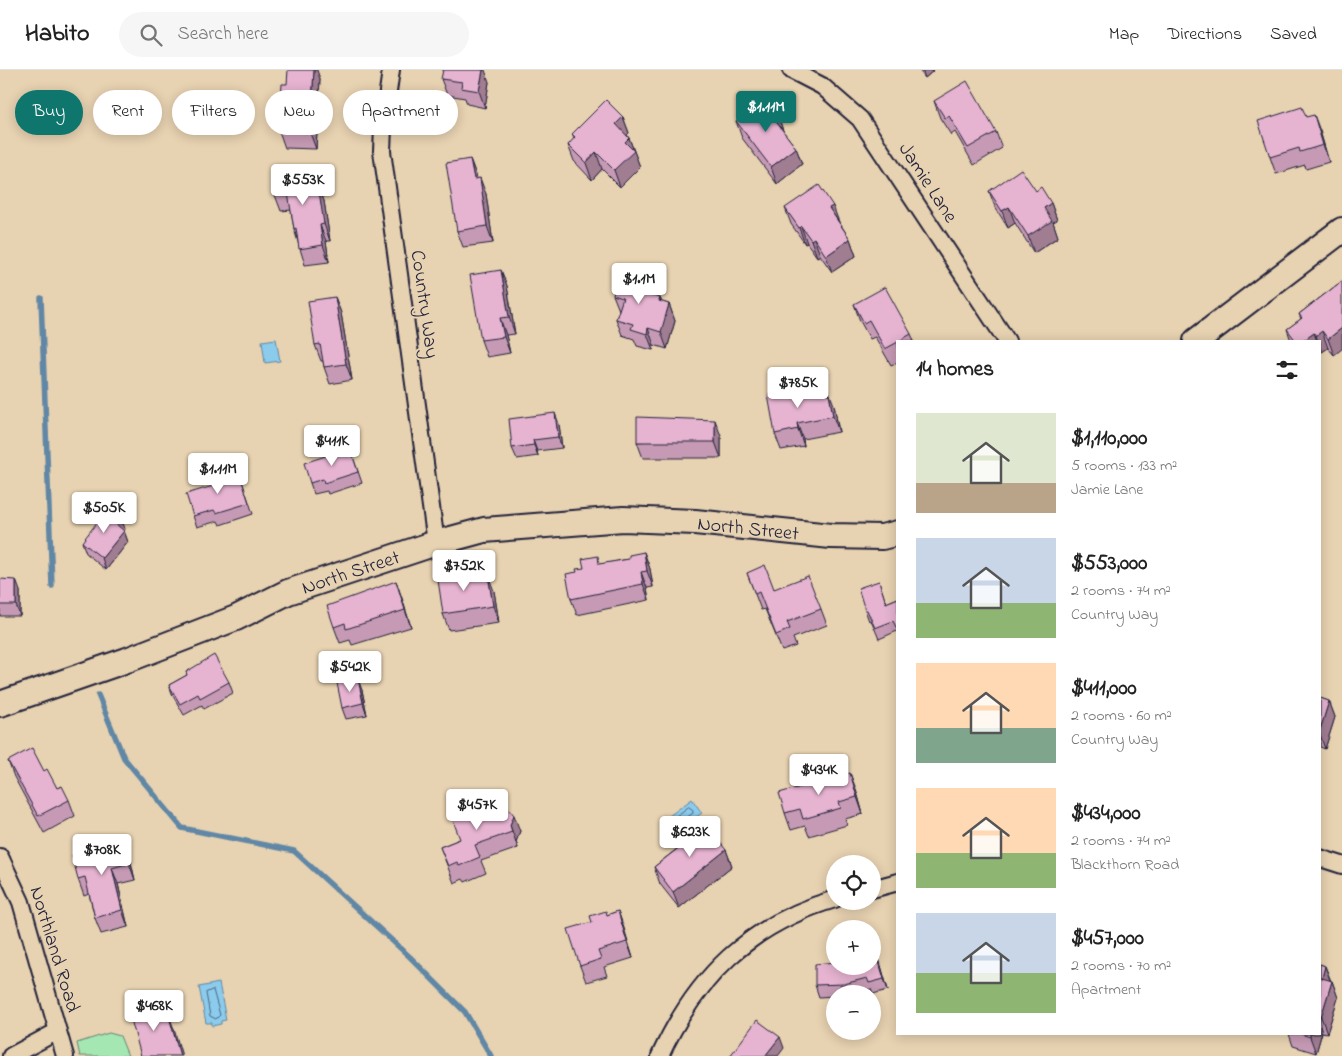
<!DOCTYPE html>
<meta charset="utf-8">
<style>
body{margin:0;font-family:"Indie Flower",sans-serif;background:#f6f6f6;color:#222;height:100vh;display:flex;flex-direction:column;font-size:19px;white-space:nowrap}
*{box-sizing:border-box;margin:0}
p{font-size:16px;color:#767676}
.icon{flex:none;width:28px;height:28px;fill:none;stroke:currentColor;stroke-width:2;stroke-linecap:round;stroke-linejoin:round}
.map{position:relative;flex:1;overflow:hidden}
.sheet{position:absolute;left:896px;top:270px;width:425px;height:695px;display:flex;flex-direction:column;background:#fff;border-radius:0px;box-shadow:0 2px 12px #0003}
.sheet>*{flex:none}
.top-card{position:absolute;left:15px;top:20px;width:475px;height:45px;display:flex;gap:10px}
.fabs{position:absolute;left:826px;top:785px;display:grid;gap:10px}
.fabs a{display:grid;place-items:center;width:55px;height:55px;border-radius:50%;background:#fff;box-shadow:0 2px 12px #0003;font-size:25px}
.price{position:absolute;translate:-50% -42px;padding:0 11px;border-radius:5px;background:#fff;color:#222;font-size:16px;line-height:32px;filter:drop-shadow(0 1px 2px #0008)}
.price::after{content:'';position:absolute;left:50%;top:30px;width:15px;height:11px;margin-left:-8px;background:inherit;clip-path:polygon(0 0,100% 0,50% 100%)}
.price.on{background:#0f766e;color:#fff}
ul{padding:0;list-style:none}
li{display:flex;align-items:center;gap:15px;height:125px;padding:0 20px}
li span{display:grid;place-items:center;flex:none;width:140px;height:100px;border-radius:0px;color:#555}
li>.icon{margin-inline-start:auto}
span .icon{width:60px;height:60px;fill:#fffc;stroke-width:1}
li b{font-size:21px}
h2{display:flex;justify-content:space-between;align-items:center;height:60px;padding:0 20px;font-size:21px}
.tag{padding:0 18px;border-radius:22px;background:#fff;box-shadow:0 2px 12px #0003;font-size:18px;line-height:45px}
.tag.on{background:#0f766e;color:#fff}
header{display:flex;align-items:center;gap:30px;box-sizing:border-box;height:70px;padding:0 25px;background:#fff;border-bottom:1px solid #e0e0e0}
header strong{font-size:24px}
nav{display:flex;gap:28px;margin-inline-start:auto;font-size:18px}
.search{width:350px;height:45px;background:#f6f6f6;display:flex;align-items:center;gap:12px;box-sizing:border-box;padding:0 18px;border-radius:28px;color:#767676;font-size:19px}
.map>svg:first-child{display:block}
</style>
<header>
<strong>Habito</strong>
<div class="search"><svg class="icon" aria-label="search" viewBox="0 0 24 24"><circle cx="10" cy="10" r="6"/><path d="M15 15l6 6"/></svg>Search here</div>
<nav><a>Map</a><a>Directions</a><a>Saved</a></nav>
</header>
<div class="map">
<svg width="1342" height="986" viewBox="0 0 1342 986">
<rect width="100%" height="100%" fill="#e7d2b1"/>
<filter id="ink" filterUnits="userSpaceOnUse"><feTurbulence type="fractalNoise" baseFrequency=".02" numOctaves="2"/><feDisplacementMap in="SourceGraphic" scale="10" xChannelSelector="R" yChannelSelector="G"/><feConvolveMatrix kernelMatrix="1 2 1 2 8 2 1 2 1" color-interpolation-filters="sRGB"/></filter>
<g filter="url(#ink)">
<path fill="#a5e7b2" stroke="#648476" d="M109,963L120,966L128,986H80L77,973Z"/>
<path fill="#8bcbec" stroke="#6187a5" d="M276,269L280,291L265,293L262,271Z
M692,729L702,743L675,762L665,749Z
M219,913L226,950L221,951V954L212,956V953H206L199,917Z"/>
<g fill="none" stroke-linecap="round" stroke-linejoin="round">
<path stroke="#4c6682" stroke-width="1" d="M689,737L693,740V743L678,754H675L674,748Z
M213,920L220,945L216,949L210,946L206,923Z"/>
<path stroke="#6187a5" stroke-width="5.5" d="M41,228L52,516
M98,625L124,688L182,758L294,781L410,887L465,942L491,986"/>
<g stroke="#22223b" stroke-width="20">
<path id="street" d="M391,0L383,58L382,81L436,473
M791,0L822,16L860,49L1007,271
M0,787L21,832L65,986
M1320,788L1342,795
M872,819L898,812
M11,986L58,961
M660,986C696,907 750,854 835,829"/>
</g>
<g stroke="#22223b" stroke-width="28">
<g id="secondary">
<path d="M1196,271L1342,160"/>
<path id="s1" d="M0,634L127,590L236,548L288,522L436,473L484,460L623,449L695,452L831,466L882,467L898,463"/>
</g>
</g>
<use href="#street" stroke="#e7d2b1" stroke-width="16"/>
<use href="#secondary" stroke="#e7d2b1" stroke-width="24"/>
</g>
<path fill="#c69ab4" stroke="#22223b" d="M919,0H934L925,8Z
M320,9L316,79L285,78L279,61L287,14Z
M441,9L489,12L485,38L467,34L465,28L447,25Z
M934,31L996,62L1002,78L974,95L955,62L951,65L940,48Z
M778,46L783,61L796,78L802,94L777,114L742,68L736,51Z
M623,47L629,63L627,65L629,68L640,97L620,117L602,99L592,110L574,91L568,75L574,69L572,64Z
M1306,47L1320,61L1329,92L1306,99L1305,95L1276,104L1270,87Z
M470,89L477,108L486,124L493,173L463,177L457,161Z
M312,101L324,131L330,171H326L329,192L305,195L294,159L291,140L281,141L275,125Z
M989,121L1051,133L1057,150L1053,152L1058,167L1034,183L1015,153L1008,158L995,137Z
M785,138L839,152L850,169L856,186L832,202L820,185L817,187L807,173L805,174L791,154Z
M501,200L507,216L515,264L506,265L510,283L487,287L481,270Z
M643,209L649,225L660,228L662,232L669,234L675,251L667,279L654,275L653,280L637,276L634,269L622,265L616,249L619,240L613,225Z
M1342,211L1334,285L1328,278L1322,282L1320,280V271H1291L1287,259L1301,249L1299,244Z
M335,227L341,243L352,310L330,314L324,297L323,291H321L315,275Z
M854,234L911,264L914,271H898V292L891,295L875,267L870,269L860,251Z
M789,321L790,326L834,335L839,362L803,369L804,376L781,380L775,364Z
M559,354L562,378L537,381L538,386L517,389L512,378Z
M721,366V388H643L637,372Z
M350,378L362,413L328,424L327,421L314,424L310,413Z
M241,408L253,444L220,455L218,451L197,457L193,446L230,412Z
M121,448L125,459L124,461L128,472L106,500L86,483L82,472Z
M644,482L650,499L653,517L647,518L649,530L577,545L571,529L577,502L601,494L629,489Z
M747,503L774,519L821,539L827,555L793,568L796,576L782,581L765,539L761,540Z
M474,507L494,521L499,553L449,560L443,544Z
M0,509L20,521V546H0Z
M396,511L411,557L352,575L350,570L340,573L334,557Z
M879,511L886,533L898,528V563L897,561L879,569L871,550L869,551L865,540Z
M186,602L229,612L233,623L204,639L202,635L184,645L173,626L169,615L187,605Z
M362,620L367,645L346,649L342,638Z
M1320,628L1329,631L1335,647L1325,679L1320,677Z
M8,691L44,701L57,718L69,730L75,746L44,763L14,707Z
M856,719L863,744L845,749L847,755L809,766L805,756L791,760L785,743Z
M503,738L520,761L516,772L518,778L481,791L486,803L465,812L463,809L454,813L440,777L460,769Z
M699,764L726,780L732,796L679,838L660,814L654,797L683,774L681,767Z
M124,772L130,788L135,810L118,814L128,857L101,864L95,848L89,824L84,826L78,809Z
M618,841L633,888L604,897L607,906L586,912L580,896L592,852L607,845Z
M875,878L879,889L888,920L873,924L871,919L854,924H835V926L819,927L815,915L835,896Z
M1320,894L1325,896L1331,911H1332L1338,928L1327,963L1322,962L1316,983L1293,976L1289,964H1320Z"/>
<path fill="#a17d92" stroke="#22223b" d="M314,0H317L320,9L316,79L310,63Z
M483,0H485L489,12L485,38L479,21Z
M922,0H934L925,8Z
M1314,45L1320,61L1329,92L1323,75Z
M778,46L784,63L774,49Z
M623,47L629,63L622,70L616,54Z
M629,68L640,97L620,117L614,100L625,72Z
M796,78L802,94L777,114L771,97Z
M596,82L602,99L592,110L586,93Z
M470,89L476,105L480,126L474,109Z
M312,101L324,131L330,171L324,154L314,116Z
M480,108L486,124L493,173L487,156Z
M1051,133L1057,150L1053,152L1058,167L1034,183L1028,166L1044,138Z
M833,136L839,152L829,138Z
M1009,137L1015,153L1008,158L1002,141Z
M320,155L326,171L329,192L323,175Z
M801,156L807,173L805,174L799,158Z
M814,168L820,185L817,187L811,170Z
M850,169L856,186L832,202L826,186Z
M501,200L507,216L515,264L509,247Z
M643,209L649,225L639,222Z
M335,227L341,243L352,310L346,294Z
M660,228L666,244L669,234L675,251L667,279L661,262L659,231Z
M500,248L506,265L510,283L504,267Z
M648,258L654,275L653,280L647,264Z
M1342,258V279L1334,285L1328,269Z
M1322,261L1328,278L1322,282L1320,277V271H1318L1316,266Z
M1314,263L1317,271H1303Z
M828,319L834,335L839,362L833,346Z
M555,343L559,354L562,378L558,367Z
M715,350L721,366V388L715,372Z
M797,353L803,369L804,376L798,359Z
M533,370L537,381L538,386L534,375Z
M121,448L125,459L120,465L116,454Z
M124,461L128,472L106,500L102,488Z
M644,482L650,499L653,517L647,501Z
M641,502L647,518L649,530L643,514Z
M488,505L494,521L499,553L493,536Z
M16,510L20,521V546L16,535Z
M396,511L402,528L411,557L405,540Z
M358,609L362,620L367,645L363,633Z
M1329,631L1335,647L1325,679L1320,664V660Z
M850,703L856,719L863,744L857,727Z
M514,745L520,761L516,772L518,778L510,755Z
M124,772L130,788L135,810L129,793Z
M726,780L732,796L679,838L673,822Z
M112,798L118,814L128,857L122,840Z
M618,841L624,858L633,888L627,872Z
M875,878L879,889L888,920L884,909Z
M1325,896L1331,913L1322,908Z
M1332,911L1338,928L1327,963L1321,947Z
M168,943L174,959L182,986H180Z
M1320,956L1322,962L1316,983L1310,967V964H1320Z
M780,967L784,978L778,986H765Z"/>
<path fill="#e6b3d1" stroke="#22223b" d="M288,0H314L310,63L279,61L282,14H287Z
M443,0H483L479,21L461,18L462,12L441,9Z
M967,11L996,62L968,78L949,46L945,48L934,31Z
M764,29L778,46L774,49L796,78L771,97L736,51Z
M606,30L623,47L616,54L629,68L625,72L634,81L614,100L596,82L586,93L568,75L575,67L572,64Z
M1302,37L1306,47L1314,45L1323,75L1300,82L1299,78L1270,87L1258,51Z
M470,89L474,109L480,108L487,156L457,161L446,93Z
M1021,99L1036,121L1041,117L1051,133L1044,138L1052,151L1028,166L1009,137L1002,141L989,121Z
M312,101L314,116L318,115L324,154L320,155L323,175L299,179L296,158L294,159L288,123L275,125L272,106Z
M819,115L833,136L829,138L850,169L826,186L814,168L811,170L801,156L799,158L785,138Z
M501,200L509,247L500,248L504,267L481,270L470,205Z
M620,202L643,209L639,222L660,228L659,231L669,234L661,262L648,258L647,264L631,259L633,254L616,249L623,228L613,225Z
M1342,211V258L1328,269L1322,261L1316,266L1314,263L1303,271H1296L1287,259L1302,248L1299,244Z
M885,217L911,264L899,271H898V272L885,279L869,250L864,253L854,234Z
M335,227L346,294L324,297L320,274L315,275L308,231Z
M828,319L833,346L797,353L798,359L775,364L768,325L789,321L790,326Z
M555,343L558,367L533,370L534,375L512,378L509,349Z
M637,347L715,350V372H637Z
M350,378L358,402L324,413L323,409L310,413L304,393Z
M226,399L230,412L241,408L249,433L216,443L214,440L193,446L186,424L213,416L209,404Z
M108,438L121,448L116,454L124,461L102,488L82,472Z
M644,482L647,501L641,502L643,514L571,529L566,504L577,502L576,499L584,498L582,489L598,486L599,494L629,489V485Z
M765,495L774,519L808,506L821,539L787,552L790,559L776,565L759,522L755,524L747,503Z
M461,500L462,505L473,503L474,507L488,505L493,536L443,544L437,503Z
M0,509L16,510V535H0Z
M396,511L405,540L346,559L345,553L334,557L327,536Z
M879,511L886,533L898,528V561L893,551L875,558L867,540H865L858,518Z
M214,585L229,612L200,628L198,624L180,634L169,615L187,605L186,602Z
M358,609L363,633L342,638L337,613Z
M1320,628L1329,631L1320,660Z
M32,678L44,701L47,699L57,718L62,716L69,730L38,746L8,691Z
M850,703L857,727L839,732L841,738L803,749L800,739L785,743L779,723Z
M499,727L503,738L509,739L514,745L510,755L512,762L475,775L480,787L459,796L457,792L448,796L440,777L460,769L452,748L486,735L485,732Z
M694,757L699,764L708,757L726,780L673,822L654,797L685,773L681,767Z
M124,772L129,793L112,798L122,840L95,848L85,807L78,809L72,785Z
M606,841L607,845L618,841L627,872L598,881L601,889L580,896L568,859L592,852L590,846Z
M872,878H875L884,909L869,913L867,908L844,914L815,915V894L835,892V896H872Z
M1320,894L1325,896L1322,908L1332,911L1321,947L1320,946Z
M162,933L164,944L168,943L180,986H141L129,942Z
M757,950L780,967L765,986H730Z
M1301,964H1310V967Z"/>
</g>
<g text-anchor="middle" stroke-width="4" stroke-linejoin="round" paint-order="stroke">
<g font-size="20" fill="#22223b" stroke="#e7d2b1">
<text transform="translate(929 112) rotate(57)" y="7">Jamie Lane</text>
<text transform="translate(426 234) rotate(82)" y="7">Country Way</text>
<text dy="7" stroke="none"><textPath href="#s1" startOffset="780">North Street</textPath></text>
<text dy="7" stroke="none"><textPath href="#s1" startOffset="375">North Street</textPath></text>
<text transform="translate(56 879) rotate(73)" y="7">Northland Road</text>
</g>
</g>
</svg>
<div class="fabs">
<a><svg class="icon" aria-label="locate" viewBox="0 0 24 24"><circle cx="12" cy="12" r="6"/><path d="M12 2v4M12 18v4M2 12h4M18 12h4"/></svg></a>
<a>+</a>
<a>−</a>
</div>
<b class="price on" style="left:766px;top:63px">$1.11M</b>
<b class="price" style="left:303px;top:136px">$553K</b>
<b class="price" style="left:639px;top:235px">$1.1M</b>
<b class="price" style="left:798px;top:339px">$785K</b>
<b class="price" style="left:332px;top:397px">$411K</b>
<b class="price" style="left:218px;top:425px">$1.11M</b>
<b class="price" style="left:104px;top:464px">$505K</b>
<b class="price" style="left:464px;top:522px">$752K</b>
<b class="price" style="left:350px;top:623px">$542K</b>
<b class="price" style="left:819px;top:726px">$434K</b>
<b class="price" style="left:477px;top:761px">$457K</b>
<b class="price" style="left:690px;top:788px">$623K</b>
<b class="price" style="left:102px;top:806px">$708K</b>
<b class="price" style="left:154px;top:962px">$468K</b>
<div class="top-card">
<a class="tag on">Buy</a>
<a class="tag">Rent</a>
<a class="tag">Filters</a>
<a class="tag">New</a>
<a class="tag">Apartment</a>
</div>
<section class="sheet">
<h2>14 homes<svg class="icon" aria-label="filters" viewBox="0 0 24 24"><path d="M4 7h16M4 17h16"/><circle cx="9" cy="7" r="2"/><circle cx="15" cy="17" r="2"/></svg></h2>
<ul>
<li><span style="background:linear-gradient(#dfe7d0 70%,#b9a48a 0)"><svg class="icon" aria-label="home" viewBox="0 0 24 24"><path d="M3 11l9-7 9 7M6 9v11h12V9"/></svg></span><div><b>$1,110,000</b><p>5 rooms · 133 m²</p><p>Jamie Lane</p></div></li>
<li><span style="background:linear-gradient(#c9d6e8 65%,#8fb573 0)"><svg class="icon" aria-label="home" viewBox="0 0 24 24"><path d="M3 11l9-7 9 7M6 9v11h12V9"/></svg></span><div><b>$553,000</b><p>2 rooms · 74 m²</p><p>Country Way</p></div></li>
<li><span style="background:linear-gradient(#ffd9b3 65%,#7fa58c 0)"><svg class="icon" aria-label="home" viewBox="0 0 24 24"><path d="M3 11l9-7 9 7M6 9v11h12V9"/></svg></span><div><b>$411,000</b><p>2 rooms · 60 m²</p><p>Country Way</p></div></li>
<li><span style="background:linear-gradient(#ffd9b3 65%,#8fb573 0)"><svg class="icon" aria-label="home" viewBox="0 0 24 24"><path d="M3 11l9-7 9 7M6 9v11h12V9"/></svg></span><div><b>$434,000</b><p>2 rooms · 74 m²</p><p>Blackthorn Road</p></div></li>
<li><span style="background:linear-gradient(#c9d6e8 60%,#8fb573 0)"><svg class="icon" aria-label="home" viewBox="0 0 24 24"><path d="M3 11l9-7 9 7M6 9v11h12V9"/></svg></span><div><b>$457,000</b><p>2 rooms · 70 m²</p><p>Apartment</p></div></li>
</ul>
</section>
</div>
